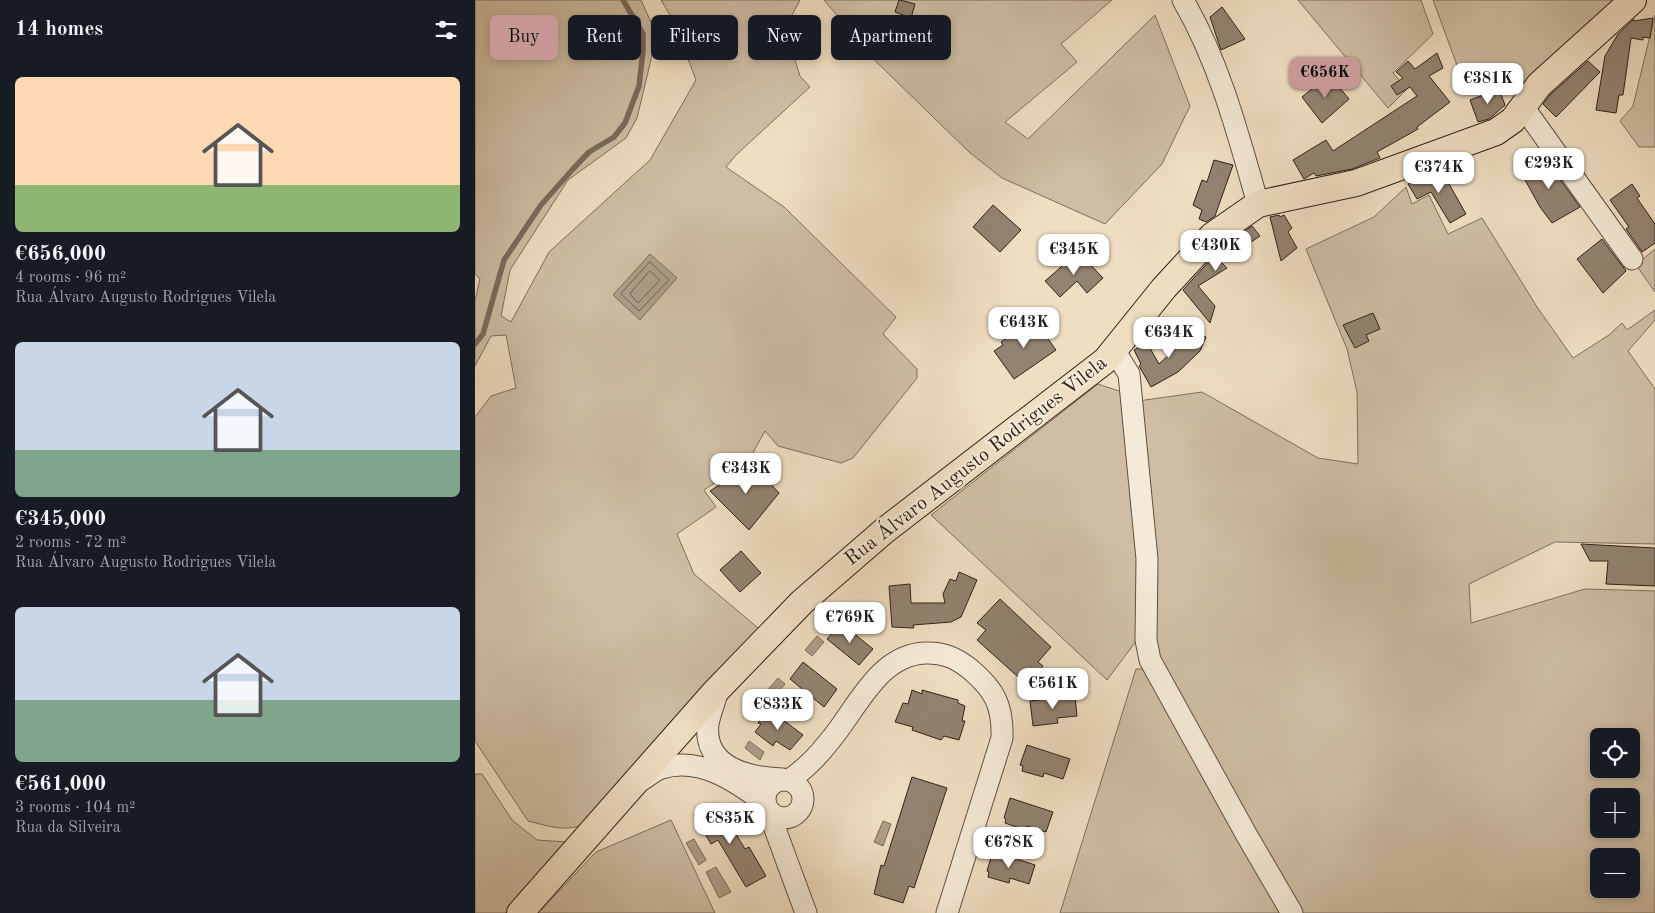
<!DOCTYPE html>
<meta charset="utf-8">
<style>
body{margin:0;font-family:"Old Standard TT",serif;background:#20242c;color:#f1f3f6;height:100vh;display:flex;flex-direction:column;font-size:19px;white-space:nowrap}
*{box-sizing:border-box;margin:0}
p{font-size:16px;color:#9ea1a6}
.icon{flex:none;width:28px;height:28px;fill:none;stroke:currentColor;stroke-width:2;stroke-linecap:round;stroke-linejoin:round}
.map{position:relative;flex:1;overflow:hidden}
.drawer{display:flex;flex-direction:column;background:#171b24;width:475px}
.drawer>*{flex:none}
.top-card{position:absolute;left:15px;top:15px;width:475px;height:45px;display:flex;gap:10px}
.tools{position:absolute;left:1115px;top:728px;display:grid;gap:10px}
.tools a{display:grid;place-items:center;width:50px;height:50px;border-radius:8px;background:#171b24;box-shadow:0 2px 8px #0003;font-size:25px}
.price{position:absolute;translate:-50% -42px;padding:0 11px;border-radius:10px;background:#fff;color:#222;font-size:16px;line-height:32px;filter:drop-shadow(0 1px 2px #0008)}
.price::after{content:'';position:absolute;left:50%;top:30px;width:15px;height:11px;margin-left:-8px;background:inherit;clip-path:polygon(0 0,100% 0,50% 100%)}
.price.current{background:#c59692;color:#111}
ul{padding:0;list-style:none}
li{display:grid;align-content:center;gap:10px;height:265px;padding:0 15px}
li span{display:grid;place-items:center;height:155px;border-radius:8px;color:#555}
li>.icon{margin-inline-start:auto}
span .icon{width:90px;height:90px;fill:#fffc;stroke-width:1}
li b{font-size:21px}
h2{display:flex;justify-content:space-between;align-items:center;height:60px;padding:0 15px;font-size:21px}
.tag{padding:0 18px;border-radius:8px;background:#171b24;box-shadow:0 2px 8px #0003;font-size:18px;line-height:45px}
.tag.current{background:#c59692;color:#111}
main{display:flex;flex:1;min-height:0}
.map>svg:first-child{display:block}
</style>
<main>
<section class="drawer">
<h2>14 homes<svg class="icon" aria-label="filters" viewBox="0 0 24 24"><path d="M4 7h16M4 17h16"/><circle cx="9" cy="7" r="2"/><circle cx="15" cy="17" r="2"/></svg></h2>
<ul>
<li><span style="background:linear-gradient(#ffd9b3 70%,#8fb573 0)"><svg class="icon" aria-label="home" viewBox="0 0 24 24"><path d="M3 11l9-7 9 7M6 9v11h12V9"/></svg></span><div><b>€656,000</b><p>4 rooms · 96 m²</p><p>Rua Álvaro Augusto Rodrigues Vilela</p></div></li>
<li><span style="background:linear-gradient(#c9d6e8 70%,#7fa58c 0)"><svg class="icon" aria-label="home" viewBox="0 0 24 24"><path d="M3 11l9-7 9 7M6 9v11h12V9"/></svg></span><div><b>€345,000</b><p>2 rooms · 72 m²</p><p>Rua Álvaro Augusto Rodrigues Vilela</p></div></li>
<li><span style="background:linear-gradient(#c9d6e8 60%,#7fa58c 0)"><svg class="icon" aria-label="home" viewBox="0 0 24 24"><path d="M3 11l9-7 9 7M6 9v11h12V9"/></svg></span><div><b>€561,000</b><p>3 rooms · 104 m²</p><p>Rua da Silveira</p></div></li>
</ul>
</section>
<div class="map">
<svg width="1180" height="913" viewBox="0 0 1180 913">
<rect width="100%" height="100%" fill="#f0dec2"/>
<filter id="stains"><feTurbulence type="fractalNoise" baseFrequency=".004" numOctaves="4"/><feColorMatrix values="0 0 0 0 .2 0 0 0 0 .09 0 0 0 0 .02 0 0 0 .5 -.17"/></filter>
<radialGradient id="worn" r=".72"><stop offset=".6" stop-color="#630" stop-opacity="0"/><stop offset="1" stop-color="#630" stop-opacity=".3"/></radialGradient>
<path fill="#cfbea5" stroke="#7f6f5f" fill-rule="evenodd" d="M0,0H166L179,29L180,43L162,118L151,138L93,180L35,270L26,316L36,322L74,252L175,160L221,80L198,20L186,0H325L310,28L325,76L335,87L261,155L251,167L309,207L421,317L408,334L442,369V378L378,458L366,463L303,446L290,431L274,460L229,490L241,507L202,534L219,574L283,628L112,823C93,833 73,826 53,821L0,741V417L16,396L41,388L31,335L16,336L0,366V301L5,279L0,274Z
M349,0H637L586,44L602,62L530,122L553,139L680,15L715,106L687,164L630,224L527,178L494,152L379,40L377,33Z
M823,0H946L958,34L918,73L932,89L913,108Z
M958,0H1141L1052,87L1047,81L1026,78L993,95Z
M1180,15V147H1164L1145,121L1158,106Z
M931,187L937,204L954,195L973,234L1007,218L1062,307L1098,358L1134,335L1147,323L1152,330L1180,310V320L1153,351L1180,389V544L1080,542L994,584L996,623L1110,589L1180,591V913H585L661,669H669L682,661L663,401L727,392L843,458L883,464L882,392L872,349L831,249L899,217ZM1124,736H1156V769H1124ZM1124,796H1156V829H1124ZM1124,856H1156V889H1124Z
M1180,249V292L1161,265Z
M623,384L650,393L668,596L662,640L632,680L456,515Z
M0,774H7L37,820L62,840L93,842L30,913H0Z
M196,820L240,913H63L121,852Z"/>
<path fill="#ae9d89" stroke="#7b6b5c" d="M175,254L202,278L165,320L138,295Z
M342,636L349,642L337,656L330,650Z
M303,678L310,684L298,698L291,692Z
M274,741L289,752L285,760L270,748Z
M408,821L416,824L408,846L399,842Z
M219,839L231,860L224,865L211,843Z
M241,867L256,892L244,898L231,872Z"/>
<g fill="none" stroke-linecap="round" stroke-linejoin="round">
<path stroke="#6e5e51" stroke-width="1" d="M175,262L194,280L164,311L146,294Z
M175,271L185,280L163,303L155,294Z"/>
<path stroke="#7b6b5c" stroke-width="5.5" d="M0,344L8,334L29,260L66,205L98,169L114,152L139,137L150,123L164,86L168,51V34L148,0"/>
</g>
<path fill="#938371" stroke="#2f2019" d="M424,0L440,4L436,18L420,12Z
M747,7L770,39L746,50L735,17Z
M1178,18L1175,38L1168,37V40L1156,38L1148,95H1144L1141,113L1121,110L1130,56L1143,34L1159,19V21Z
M962,53L968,68L954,76L975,102L942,127L943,129L902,152L905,158L877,169L841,176L839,173L829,179L818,160L851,140L858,151L942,96L935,87L922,95L916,86L928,78L921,72L933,61L940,69Z
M1113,61L1125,72L1081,117L1068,104L1075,95Z
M854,75L874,99L847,123L827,97Z
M1024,89L1030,105L1014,119L1003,122L995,100Z
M1068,156L1105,207L1077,223L1065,207L1044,169Z
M739,160L758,165L740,216L731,222L724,219L727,210L718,205L727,180L732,182Z
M965,168L991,214L975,223L956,192L942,199L933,184Z
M1157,184L1165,196L1162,198L1180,224V243L1167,252L1151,229L1154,227L1135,200Z
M518,205L546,230L525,252L498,227Z
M804,215L805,217L809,215L817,228L813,232L822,248L806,261L795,217Z
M777,226L785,236L746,262L752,268L723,286L740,306L735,323L708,290L747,247Z
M1127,239L1151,271L1128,293L1102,259Z
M600,255L607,262L610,259L628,278L612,293L602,281L585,297L570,281Z
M898,313L905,329L891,335L894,341L880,348L868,325Z
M560,321L581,350L539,379L519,351L528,345L526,342L548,326L550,328Z
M713,331L731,337L725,351L703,372L676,387L664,366L666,364L659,350L672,343L684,364L709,341Z
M277,464L304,493L274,530L235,491Z
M1106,544L1180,548V586L1131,584L1133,561H1115Z
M266,551L286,573L265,592L245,570Z
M484,572L502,580L486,617L476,622L438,625L439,628L417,627L414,586L435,584L436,603H470L468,594L475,579L481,581Z
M525,599L576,647L563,662L568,666L552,685L502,640L511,630L502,623Z
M366,623L398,649L384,665L352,639Z
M328,662L362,689L349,707L315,679Z
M437,690L447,694V690L483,700V703L490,706L487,721H490L484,740L469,736L466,740L437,730L438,727L420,722L428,703L433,704Z
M600,696L602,716L582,718L583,723L558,726L555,701Z
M295,710L328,735L315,750L301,741L298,746L280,732L286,724L283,723Z
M552,745L595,759L588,779L569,773L568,777L547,771L548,766L545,765Z
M437,777L472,788L439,888L434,886L428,903L399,894L406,865L409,866Z
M535,798L578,812L571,832L552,826L550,830L530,823L531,819L529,818Z
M239,803L249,821L252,819L270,849L274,847L291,876L271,887L243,840L236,844L219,815Z
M518,851L560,865L554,884L535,878L534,883L513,877L514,872L512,871Z"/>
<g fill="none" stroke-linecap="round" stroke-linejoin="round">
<g stroke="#5f5043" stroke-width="23">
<path id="minor" d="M708,0C745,64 763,134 783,204
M1049,108L1157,259
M639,350L654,374L672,559L671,640L675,660L771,834L817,913
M243,690C240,701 235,713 233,724C228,768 274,778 308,779
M290 799a19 19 0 1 1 38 0a19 19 0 1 1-38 0Z
M167,780C173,776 180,770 187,768C225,756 262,782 290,803
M314,780C329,770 342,757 353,743C381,711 402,655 450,653C468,652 481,658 495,669C520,690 528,706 527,738L472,913
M293,810L331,913"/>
</g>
<g stroke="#2f2019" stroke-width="28">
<path id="major" d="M45,913L239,693L327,602L409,531L631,360L689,288L737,236L783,204L881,183L1021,132L1038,120L1064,85L1158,0"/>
</g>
<use href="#minor" stroke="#f5ead7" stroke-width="21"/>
<use href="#major" stroke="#f0dec2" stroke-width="26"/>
</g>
<g text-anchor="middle" stroke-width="4.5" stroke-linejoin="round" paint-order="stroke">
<g font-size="20" fill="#2f2019" stroke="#f5ead7">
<text transform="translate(500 460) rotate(-38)" y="7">Rua Álvaro Augusto Rodrigues Vilela</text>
</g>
</g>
<rect width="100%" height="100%" filter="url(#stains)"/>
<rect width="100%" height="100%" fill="url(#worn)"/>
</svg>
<div class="tools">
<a><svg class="icon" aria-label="locate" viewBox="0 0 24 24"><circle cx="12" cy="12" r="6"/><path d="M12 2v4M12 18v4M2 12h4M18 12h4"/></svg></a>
<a>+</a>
<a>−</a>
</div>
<b class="price current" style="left:850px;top:99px">€656K</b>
<b class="price" style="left:1013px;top:105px">€381K</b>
<b class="price" style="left:1074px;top:190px">€293K</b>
<b class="price" style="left:964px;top:194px">€374K</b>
<b class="price" style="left:741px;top:272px">€430K</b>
<b class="price" style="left:599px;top:276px">€345K</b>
<b class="price" style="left:549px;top:349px">€643K</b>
<b class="price" style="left:694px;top:359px">€634K</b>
<b class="price" style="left:271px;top:495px">€343K</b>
<b class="price" style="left:375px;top:644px">€769K</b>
<b class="price" style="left:578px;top:710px">€561K</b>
<b class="price" style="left:303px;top:731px">€833K</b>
<b class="price" style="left:255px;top:845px">€835K</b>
<b class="price" style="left:534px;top:869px">€678K</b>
<div class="top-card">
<a class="tag current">Buy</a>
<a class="tag">Rent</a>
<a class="tag">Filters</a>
<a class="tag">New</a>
<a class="tag">Apartment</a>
</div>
</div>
</main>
